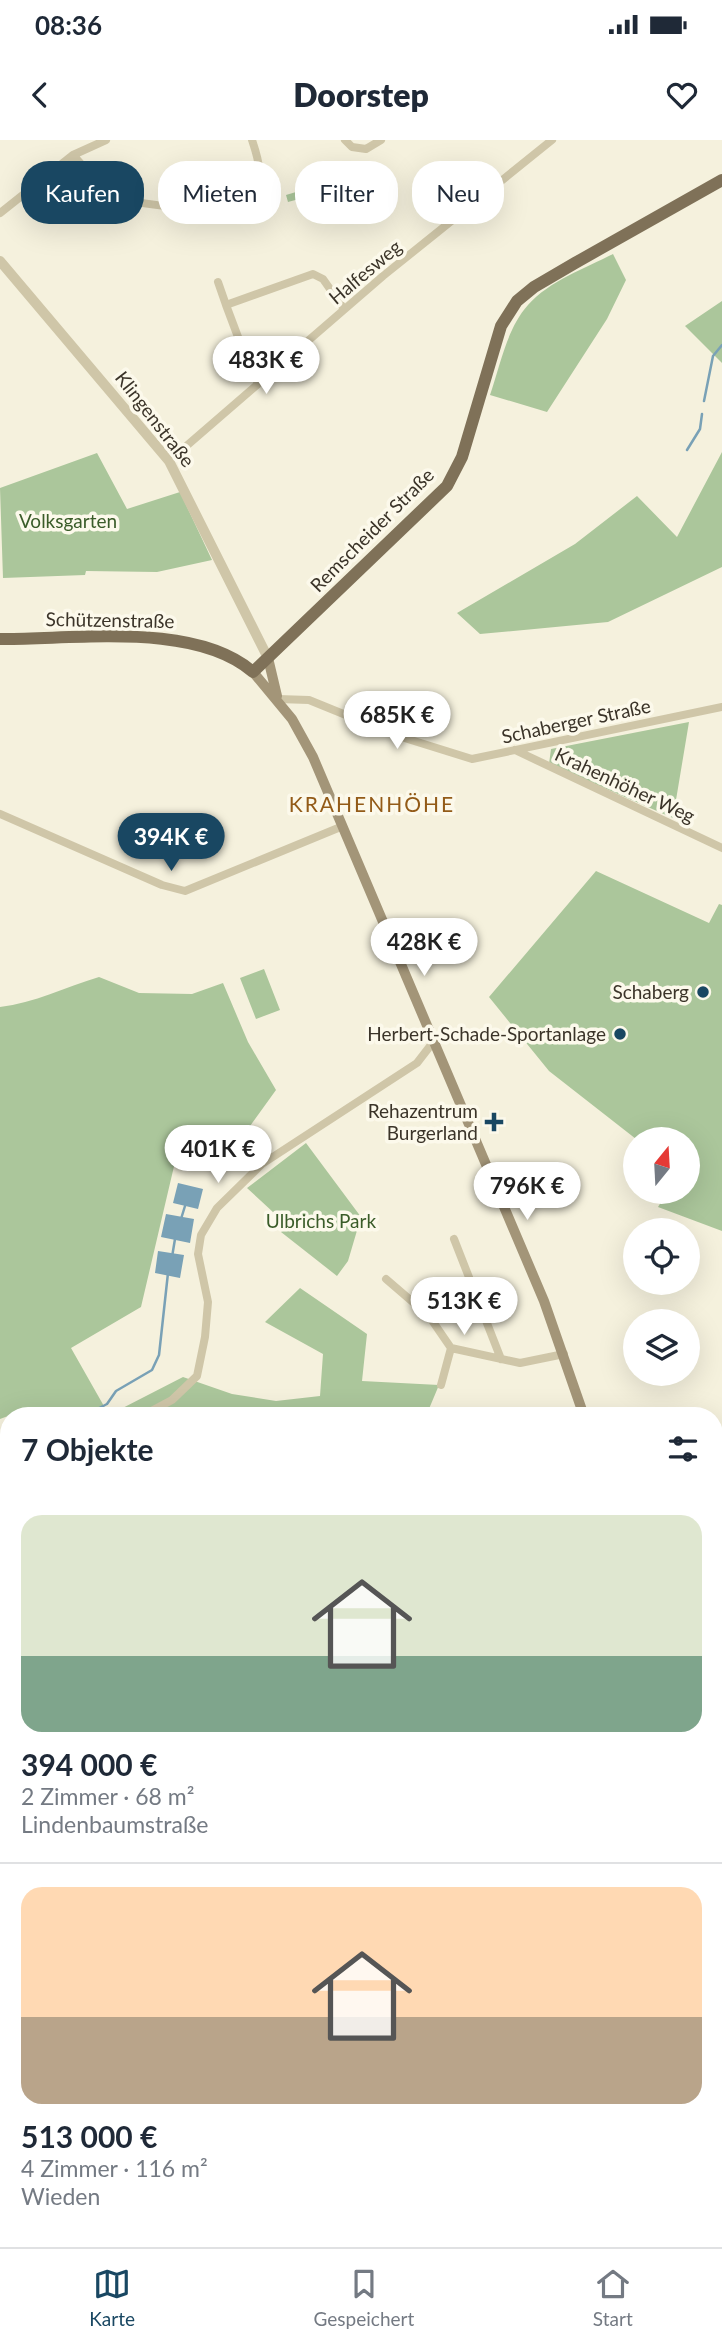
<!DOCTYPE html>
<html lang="de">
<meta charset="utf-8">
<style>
body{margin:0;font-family:Lato,sans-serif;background:#f2f2f3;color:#1f2937;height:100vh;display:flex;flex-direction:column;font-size:26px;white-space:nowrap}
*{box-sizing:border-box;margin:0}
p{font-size:23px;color:#747a83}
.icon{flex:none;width:38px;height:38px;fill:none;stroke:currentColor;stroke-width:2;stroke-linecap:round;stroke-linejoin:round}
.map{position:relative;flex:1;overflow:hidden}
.sheet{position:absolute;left:0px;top:1267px;width:723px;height:840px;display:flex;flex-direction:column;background:#fff;border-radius:28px 28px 0 0;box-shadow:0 7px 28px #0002}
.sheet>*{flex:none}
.top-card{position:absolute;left:21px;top:21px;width:681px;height:63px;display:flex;gap:14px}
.needle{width:46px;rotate:18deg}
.buttons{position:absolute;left:623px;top:987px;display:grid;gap:14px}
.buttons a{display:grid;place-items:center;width:77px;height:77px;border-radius:50%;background:#fff;box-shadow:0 7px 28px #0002;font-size:35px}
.price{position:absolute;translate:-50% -60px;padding:0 16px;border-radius:24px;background:#fff;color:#222;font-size:23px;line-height:46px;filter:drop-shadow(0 2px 4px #0008)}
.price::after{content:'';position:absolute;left:50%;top:42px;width:21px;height:16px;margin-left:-10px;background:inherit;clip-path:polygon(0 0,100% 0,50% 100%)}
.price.current{background:#194762;color:#fff}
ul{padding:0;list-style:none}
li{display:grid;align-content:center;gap:14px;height:371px;padding:0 21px}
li+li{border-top:2px solid #e0e1e3}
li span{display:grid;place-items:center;height:217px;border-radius:21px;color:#555}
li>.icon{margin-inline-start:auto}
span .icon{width:126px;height:126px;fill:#fffc;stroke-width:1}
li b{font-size:30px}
h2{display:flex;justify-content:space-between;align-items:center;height:84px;padding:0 21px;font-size:30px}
.chip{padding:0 24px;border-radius:28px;background:#fff;box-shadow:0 7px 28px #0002;font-size:24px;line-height:63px}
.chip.current{background:#194762;color:#fff}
.status{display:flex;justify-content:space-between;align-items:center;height:49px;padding:0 35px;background:#fff;direction:ltr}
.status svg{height:19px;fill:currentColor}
header{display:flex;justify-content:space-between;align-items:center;height:91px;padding:0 21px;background:#fff;font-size:32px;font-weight:800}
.dock{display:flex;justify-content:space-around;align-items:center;height:98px;border-top:2px solid #e0e1e3;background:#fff;font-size:19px;color:#747a83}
.dock a{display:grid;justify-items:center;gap:4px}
.dock .current{color:#194762}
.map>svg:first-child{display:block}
</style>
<div class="status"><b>08:36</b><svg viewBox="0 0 49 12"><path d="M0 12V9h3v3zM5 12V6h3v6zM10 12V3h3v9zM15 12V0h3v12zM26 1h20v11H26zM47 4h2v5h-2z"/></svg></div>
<header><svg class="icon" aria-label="back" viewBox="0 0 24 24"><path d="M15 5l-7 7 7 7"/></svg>Doorstep<svg class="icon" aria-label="heart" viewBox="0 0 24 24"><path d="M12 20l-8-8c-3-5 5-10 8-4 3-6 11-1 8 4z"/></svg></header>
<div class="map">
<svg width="722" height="2107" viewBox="0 0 722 2107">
<rect width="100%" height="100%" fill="#f5f1dd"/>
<path fill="#abc69b" d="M305,34L333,44L334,56C325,71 310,73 299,59L288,62L286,55L296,52L297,40Z
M613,114L626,140L607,179L547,272L490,255C500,226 507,188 528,165C549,141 586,128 613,114Z
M722,161V223L685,186Z
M722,312V427L608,482L480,494L457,473L575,404L637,356L677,397Z
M97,313L127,369L180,352L212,420L157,432L86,431L85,435L3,438L0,348Z
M689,582L673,678L549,624L551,609Z
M596,731L709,783L719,764L722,765V1091L658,1067L666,1054L659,1052H688V999H636L549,931L489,857Z
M264,829L280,870L256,879L240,838Z
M99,837L139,853L192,854L223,843L248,902L276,950L229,1015L179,1005L141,1167L71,1208L109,1275L183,1237L232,1254L276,1261L320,1256L323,1214L265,1182L300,1148L367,1194L362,1241L439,1245L426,1276H45L42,1270H24L0,1279V867C34,863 66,847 99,837Z
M306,1003L361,1077L348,1121L337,1136L281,1092L287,1085L247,1048Z
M714,1325L722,1329V1471L714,1473Z
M9,1517V2098H470L474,2107H0V1519Z
M722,1872V2107H686V2098H714V1875Z"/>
<path fill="#79a1b6" d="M178,1043L203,1049L198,1069L173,1063Z
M166,1074L194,1079L190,1103L161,1097Z
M158,1111L184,1115L180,1138L155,1133Z"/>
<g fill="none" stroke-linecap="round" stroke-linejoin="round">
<path stroke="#79a1b6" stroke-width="2.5" d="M704,261L713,216L722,205
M687,310L700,289L702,274
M181,1079L185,1066
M172,1117L175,1099
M84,1276L107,1264L116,1251L152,1230L159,1215L168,1133
M0,1318L9,1309
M0,1960H9"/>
<path stroke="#cfc6a8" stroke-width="8" d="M345,0L352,7L366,9L381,0
M73,15C86,29 99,47 117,56C139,67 232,75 250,57C266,41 258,18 252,0
M0,73L73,15L106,0
M218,142L226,165
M258,243L250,229L226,165L313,134L323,139L344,169
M169,321L383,136L552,0
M278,559L309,560L395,595L472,619L722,567
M515,610L722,708
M0,674L162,745L185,751L343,686
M454,1099L501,1219
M386,1139L429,1176L451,1208L520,1223L564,1214
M441,1245L451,1208
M142,1276L172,1260L197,1236L205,1197L208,1162L198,1114L201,1095L217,1068L262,1024L417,923L434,901
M0,1346L9,1334
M714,1522L722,1521
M714,1553L719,1564
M714,1697L722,1696
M714,1837L722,1833
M519,2107L580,2098"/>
<path stroke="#cfc6a8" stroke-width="10" d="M0,121L169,321L268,518"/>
<path stroke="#a39578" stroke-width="10" d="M268,518L277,556
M253,532L292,579L313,617L544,1161L584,1276
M676,2098L677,2107"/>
<path stroke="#7f7158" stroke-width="12" d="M0,499C74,500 194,481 253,532L447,346L462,317L501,186L517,161L534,147L575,123L722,40"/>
</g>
<g fill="#194762" stroke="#fcf9eb" stroke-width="2.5">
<circle cx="703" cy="852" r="7"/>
<circle cx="620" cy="894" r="7"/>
<path d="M490.5 971.5h7v7h7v7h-7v7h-7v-7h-7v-7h7z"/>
</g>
<g text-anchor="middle" stroke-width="7" stroke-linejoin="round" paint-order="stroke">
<g font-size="19" fill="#3b3429" stroke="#fcf9eb">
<text transform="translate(365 132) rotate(-40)" y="7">Halfesweg</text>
<text transform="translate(155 279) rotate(52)" y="7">Klingenstraße</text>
<text transform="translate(372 390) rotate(-45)" y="7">Remscheider Straße</text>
<text transform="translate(110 480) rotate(1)" y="7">Schützenstraße</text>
<text transform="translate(576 581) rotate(-12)" y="7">Schaberger Straße</text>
<text transform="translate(625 645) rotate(25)" y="7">Krahenhöher Weg</text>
</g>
<g font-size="19" fill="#3a5c29" stroke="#fcf9eb">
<text x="68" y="388">Volksgarten</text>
<text x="321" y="1088">Ulbrichs Park</text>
</g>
<g font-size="19" fill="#3b3429" stroke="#fcf9eb" text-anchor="end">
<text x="689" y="859">Schaberg</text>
<text x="606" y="901">Herbert-Schade-Sportanlage</text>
<text x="478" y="978">Rehazentrum<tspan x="478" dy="22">Burgerland</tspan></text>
</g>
<g font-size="21" letter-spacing="2" fill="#935b18" stroke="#fcf9eb">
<text x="372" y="672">KRAHENHÖHE</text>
</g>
</g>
</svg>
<div class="buttons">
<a><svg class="needle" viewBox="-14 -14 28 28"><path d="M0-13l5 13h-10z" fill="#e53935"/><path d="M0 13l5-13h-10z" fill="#747a83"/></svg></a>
<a><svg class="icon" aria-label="locate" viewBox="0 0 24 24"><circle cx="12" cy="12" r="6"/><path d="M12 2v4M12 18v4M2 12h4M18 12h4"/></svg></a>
<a><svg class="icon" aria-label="layers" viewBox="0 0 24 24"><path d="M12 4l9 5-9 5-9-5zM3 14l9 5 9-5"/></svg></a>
</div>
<b class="price" style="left:266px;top:256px">483K €</b>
<b class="price" style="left:397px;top:611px">685K €</b>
<b class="price current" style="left:171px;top:733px">394K €</b>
<b class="price" style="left:424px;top:838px">428K €</b>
<b class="price" style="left:218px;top:1045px">401K €</b>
<b class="price" style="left:527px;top:1082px">796K €</b>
<b class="price" style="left:464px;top:1197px">513K €</b>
<div class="top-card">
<a class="chip current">Kaufen</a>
<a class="chip">Mieten</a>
<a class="chip">Filter</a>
<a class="chip">Neu</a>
</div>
<section class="sheet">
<h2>7 Objekte<svg class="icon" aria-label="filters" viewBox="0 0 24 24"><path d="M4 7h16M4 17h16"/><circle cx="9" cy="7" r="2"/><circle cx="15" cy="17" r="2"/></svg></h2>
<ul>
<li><span style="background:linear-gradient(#dfe7d0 65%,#7fa58c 0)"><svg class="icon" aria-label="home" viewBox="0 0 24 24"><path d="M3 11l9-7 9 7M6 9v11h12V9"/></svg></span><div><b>394 000 €</b><p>2 Zimmer · 68 m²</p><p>Lindenbaumstraße</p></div></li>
<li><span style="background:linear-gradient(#ffd9b3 60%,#b9a48a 0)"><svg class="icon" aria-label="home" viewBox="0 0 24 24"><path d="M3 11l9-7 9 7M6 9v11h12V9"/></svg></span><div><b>513 000 €</b><p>4 Zimmer · 116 m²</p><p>Wieden</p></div></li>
</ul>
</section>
</div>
<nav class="dock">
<a class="current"><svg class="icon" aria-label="map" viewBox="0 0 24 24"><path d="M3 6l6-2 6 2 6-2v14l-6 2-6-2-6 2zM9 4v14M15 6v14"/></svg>Karte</a>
<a><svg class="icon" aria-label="saved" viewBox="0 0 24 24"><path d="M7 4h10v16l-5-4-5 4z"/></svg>Gespeichert</a>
<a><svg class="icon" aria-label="home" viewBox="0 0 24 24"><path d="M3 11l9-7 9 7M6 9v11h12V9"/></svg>Start</a>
</nav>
